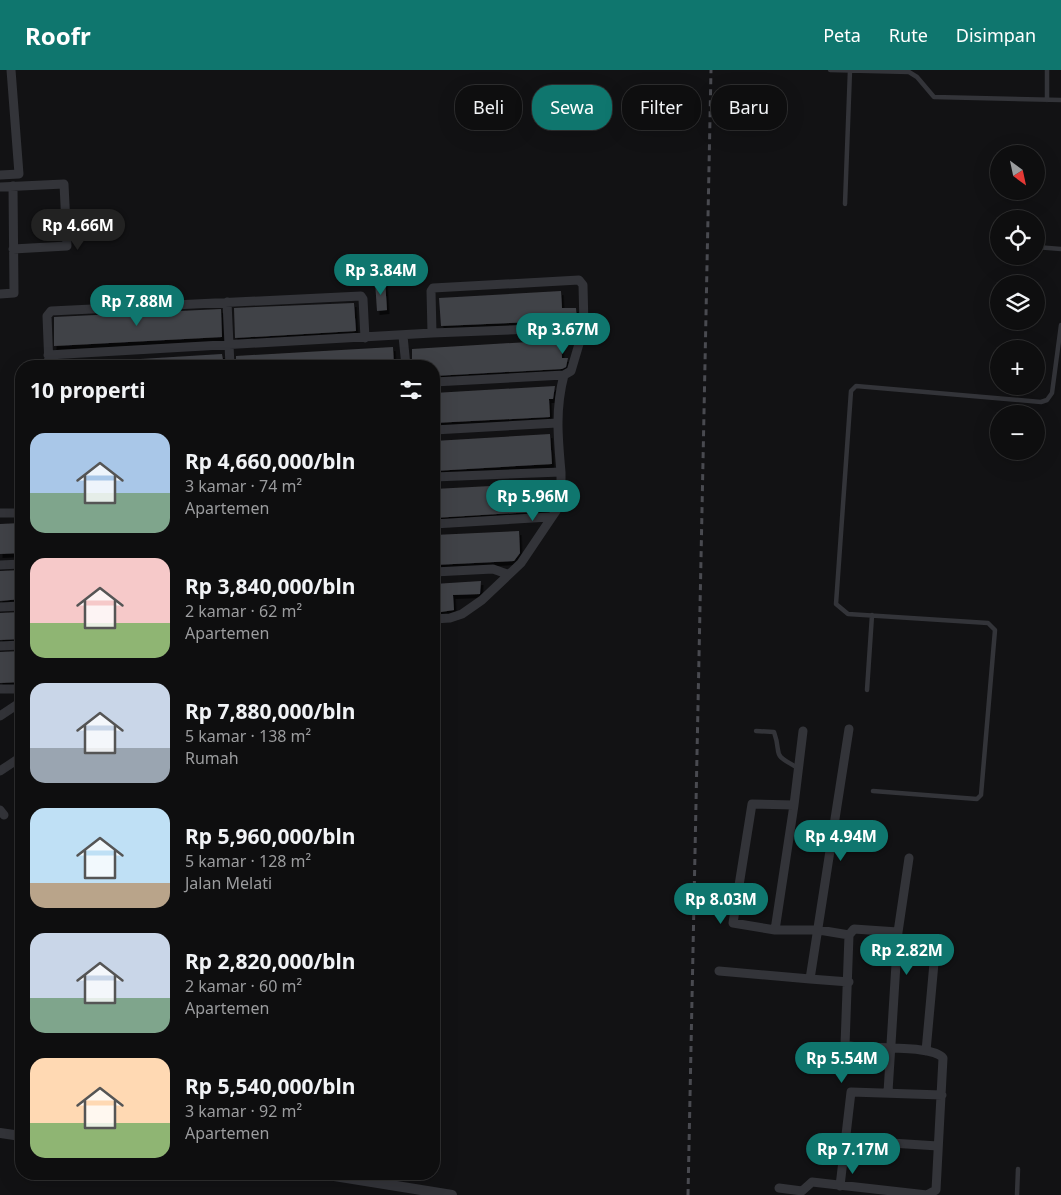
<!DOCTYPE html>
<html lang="id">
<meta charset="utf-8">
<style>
body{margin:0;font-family:"Noto Sans",sans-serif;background:#171718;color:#f1f3f6;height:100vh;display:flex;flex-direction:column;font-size:19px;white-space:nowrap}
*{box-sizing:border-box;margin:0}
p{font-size:16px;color:#9b9c9e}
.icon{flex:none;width:28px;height:28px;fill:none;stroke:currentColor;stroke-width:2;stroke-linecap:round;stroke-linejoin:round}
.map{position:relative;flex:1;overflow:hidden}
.panel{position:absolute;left:15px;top:290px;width:425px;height:820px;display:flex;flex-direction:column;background:#0e0e0f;border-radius:20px;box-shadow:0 5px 20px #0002,0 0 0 1px #2e2e2f}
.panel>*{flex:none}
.guide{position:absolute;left:455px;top:15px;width:475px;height:45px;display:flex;gap:10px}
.needle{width:32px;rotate:147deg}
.tools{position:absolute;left:990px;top:75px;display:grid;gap:10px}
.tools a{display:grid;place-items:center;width:55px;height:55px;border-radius:50%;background:#0e0e0f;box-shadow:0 5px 20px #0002,0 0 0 1px #2e2e2f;font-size:25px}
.price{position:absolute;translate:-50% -42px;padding:0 11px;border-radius:18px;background:#0f766e;color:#fff;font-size:16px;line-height:32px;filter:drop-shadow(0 1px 2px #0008)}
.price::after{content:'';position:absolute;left:50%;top:30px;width:15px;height:11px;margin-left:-8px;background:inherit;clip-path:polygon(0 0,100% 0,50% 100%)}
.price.active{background:#222;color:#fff}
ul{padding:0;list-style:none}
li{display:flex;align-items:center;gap:15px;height:125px;padding:0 15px}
li span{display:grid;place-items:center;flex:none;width:140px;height:100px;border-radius:15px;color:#555}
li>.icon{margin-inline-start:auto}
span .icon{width:60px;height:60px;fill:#fffc;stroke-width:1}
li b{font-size:21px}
h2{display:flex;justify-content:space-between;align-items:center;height:60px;padding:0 15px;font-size:21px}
.tag{padding:0 18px;border-radius:20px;background:#0e0e0f;box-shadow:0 5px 20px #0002,0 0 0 1px #2e2e2f;font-size:18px;line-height:45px}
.tag.active{background:#0f766e;color:#fff}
header{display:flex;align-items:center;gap:30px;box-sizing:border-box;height:70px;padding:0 25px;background:#0f766e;color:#fff}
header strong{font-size:24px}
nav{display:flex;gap:28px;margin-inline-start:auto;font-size:18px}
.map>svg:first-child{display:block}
</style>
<header>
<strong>Roofr</strong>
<nav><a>Peta</a><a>Rute</a><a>Disimpan</a></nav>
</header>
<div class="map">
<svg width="1061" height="1125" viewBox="0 0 1061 1125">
<defs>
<filter id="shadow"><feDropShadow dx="2.5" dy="4" stdDeviation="0" flood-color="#0009"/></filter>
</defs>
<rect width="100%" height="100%" fill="#121214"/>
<path fill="#414247" filter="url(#shadow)" d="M385,210L387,240L377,241L375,211Z
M561,221L562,238H576L577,250L441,256L439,228Z
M354,233L356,261L235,268L234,238Z
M221,239L222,267L54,276V247Z
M561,270L562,288H568L566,297L562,299L434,306V296H412V279Z
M393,277L394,296H340V294L332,293L236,296V286Z
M222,284L224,296H124V290Z
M555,316L553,329H549L550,347L434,353V323Z
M550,364L552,394L434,401V371Z
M551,413L552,431L549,441L434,448V419Z
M21,453V483L0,484V454Z
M519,461L520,483L514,491L434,495V465Z
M21,500V529L0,531V501Z
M481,511L480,524L453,525L454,540L434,543V514Z
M21,542V569L0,570V543Z
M21,581V612L0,613V582Z"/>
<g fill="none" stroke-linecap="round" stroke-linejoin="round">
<path stroke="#333439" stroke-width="4.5" d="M830,0L909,2L917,7L934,27L1061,30
M1047,30V0
M845,134L850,0
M1036,177L1061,179
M867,620L872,545
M756,661L774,662C783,687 769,682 798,698
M873,721L977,729L981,725L995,560L988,553L848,544L836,534L851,321L856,316L1041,332L1047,330L1052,323L1061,255
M1017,1125L1018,1099"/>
<path stroke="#333439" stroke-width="9" d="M0,105L19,104L11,0
M0,117L64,114L67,176L13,179
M0,224L14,223L13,116
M227,232L230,296
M432,263L431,221L433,218L579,210L583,215L584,257L571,301L564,305C555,339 558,369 561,402L434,407
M403,266L406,296
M48,285L432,263L584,257
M49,296L47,246L51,241L361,226L363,229L365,268
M434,312L564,305
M434,360L557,353
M0,443H21
M434,454L549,447
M0,495L21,494
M434,502L493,499L507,504
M0,537L21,536
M434,549L450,548L462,544L482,530L521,493L556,441L561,423V402
M0,576L21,575
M0,619H21
M19,634L21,691
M0,646L21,632
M849,659L810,909L849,912
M0,701L21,687
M794,735L752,734L733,853L775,860H819L849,865L854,859L898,862
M0,740L4,745
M775,860L794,735L803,661
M719,901L810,909
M926,981L935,882
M888,1022L898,862L909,788
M844,1070L938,1076
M840,1116L851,1022L942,1025
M779,1118L802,1121L812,1112L927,1125L936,1120L943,988C933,974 865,980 845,975L849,865"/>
<path stroke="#333439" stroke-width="10" d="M0,1063L21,1066
M322,1104L452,1125"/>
<path stroke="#494a50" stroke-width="3" stroke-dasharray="6 5" stroke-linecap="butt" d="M688,1125L711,0"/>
</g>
</svg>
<div class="tools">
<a><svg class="needle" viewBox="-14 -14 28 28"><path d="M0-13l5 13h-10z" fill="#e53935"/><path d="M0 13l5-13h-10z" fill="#9b9c9e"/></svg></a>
<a><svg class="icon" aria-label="locate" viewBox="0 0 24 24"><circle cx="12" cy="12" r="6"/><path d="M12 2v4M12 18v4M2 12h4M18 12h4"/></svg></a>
<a><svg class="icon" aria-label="layers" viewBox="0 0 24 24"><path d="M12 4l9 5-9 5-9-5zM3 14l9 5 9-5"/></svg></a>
<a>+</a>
<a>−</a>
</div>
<b class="price active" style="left:78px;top:181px">Rp 4.66M</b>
<b class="price" style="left:381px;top:226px">Rp 3.84M</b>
<b class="price" style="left:137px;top:257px">Rp 7.88M</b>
<b class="price" style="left:563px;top:285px">Rp 3.67M</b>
<b class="price" style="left:533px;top:452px">Rp 5.96M</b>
<b class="price" style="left:841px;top:792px">Rp 4.94M</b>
<b class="price" style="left:721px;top:855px">Rp 8.03M</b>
<b class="price" style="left:907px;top:906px">Rp 2.82M</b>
<b class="price" style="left:842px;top:1014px">Rp 5.54M</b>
<b class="price" style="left:853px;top:1105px">Rp 7.17M</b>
<div class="guide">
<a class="tag">Beli</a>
<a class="tag active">Sewa</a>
<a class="tag">Filter</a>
<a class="tag">Baru</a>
</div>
<section class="panel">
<h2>10 properti<svg class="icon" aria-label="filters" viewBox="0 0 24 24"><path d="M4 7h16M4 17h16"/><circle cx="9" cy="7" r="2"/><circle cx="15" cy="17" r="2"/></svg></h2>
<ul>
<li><span style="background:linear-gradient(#a9c7e8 60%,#7fa58c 0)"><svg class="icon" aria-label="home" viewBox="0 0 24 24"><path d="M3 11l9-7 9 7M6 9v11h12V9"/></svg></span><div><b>Rp 4,660,000/bln</b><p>3 kamar · 74 m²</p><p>Apartemen</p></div></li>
<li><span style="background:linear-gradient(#f6c9c9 65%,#8fb573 0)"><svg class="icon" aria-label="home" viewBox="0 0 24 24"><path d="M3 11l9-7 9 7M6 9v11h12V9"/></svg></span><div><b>Rp 3,840,000/bln</b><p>2 kamar · 62 m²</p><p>Apartemen</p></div></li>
<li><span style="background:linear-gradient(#c9d6e8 65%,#9aa5b1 0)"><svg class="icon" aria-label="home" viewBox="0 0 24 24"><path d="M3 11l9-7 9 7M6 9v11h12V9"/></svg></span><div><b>Rp 7,880,000/bln</b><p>5 kamar · 138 m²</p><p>Rumah</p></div></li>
<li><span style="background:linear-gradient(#bfe0f5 75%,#b9a48a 0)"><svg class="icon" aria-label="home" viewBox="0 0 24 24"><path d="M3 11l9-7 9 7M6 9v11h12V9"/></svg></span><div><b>Rp 5,960,000/bln</b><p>5 kamar · 128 m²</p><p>Jalan Melati</p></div></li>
<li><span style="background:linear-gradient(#c9d6e8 65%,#7fa58c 0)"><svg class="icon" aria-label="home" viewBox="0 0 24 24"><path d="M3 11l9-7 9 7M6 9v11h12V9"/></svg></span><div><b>Rp 2,820,000/bln</b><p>2 kamar · 60 m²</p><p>Apartemen</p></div></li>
<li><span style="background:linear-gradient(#ffd9b3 65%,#8fb573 0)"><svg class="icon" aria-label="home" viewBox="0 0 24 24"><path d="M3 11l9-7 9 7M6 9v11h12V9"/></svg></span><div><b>Rp 5,540,000/bln</b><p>3 kamar · 92 m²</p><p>Apartemen</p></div></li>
</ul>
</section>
</div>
